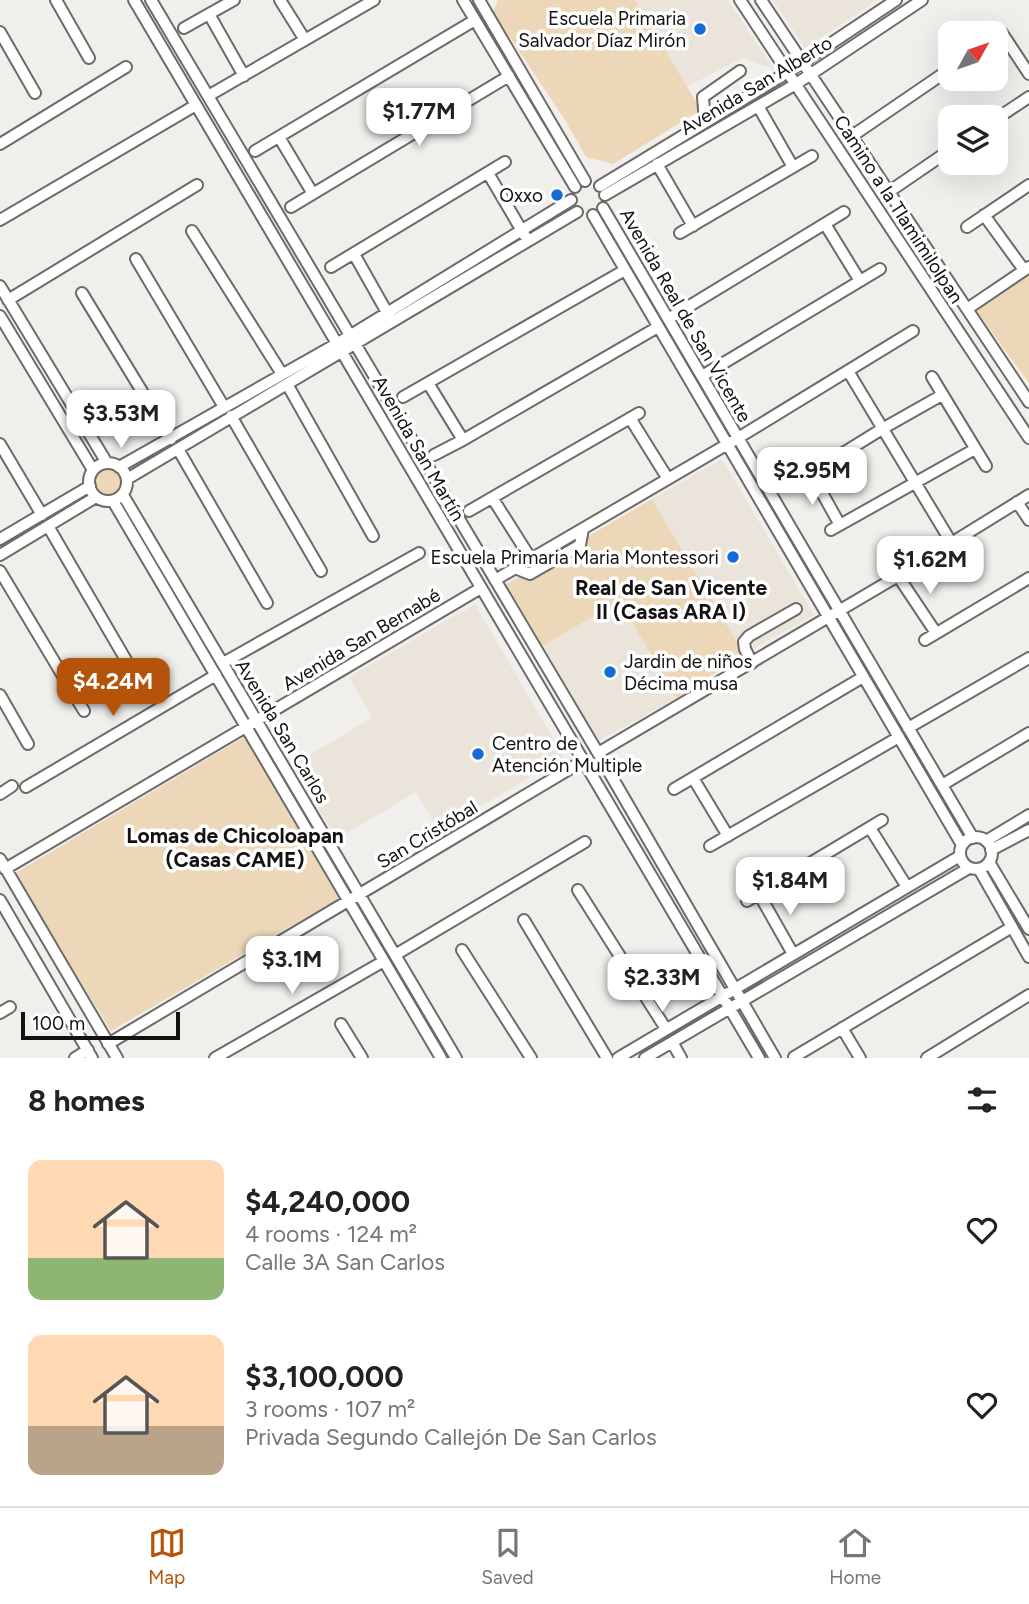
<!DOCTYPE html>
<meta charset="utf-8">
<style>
body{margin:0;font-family:Figtree,sans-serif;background:#f2f2f2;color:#222;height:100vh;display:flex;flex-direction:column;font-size:26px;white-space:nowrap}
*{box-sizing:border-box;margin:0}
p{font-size:23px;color:#767676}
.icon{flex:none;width:38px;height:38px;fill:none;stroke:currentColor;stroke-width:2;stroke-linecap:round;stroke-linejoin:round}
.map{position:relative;height:1058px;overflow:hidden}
.side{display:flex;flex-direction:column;background:#fff;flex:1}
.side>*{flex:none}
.needle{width:46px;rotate:50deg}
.fabs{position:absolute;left:938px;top:21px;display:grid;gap:14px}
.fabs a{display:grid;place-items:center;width:70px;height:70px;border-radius:14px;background:#fff;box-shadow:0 7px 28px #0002;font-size:35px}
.scale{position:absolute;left:21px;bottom:18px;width:159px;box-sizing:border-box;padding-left:7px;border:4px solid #131211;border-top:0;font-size:19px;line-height:24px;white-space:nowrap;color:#131211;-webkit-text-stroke:5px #fff;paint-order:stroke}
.price{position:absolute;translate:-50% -60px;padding:0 16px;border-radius:14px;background:#fff;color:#222;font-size:23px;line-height:46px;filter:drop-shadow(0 2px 4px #0008)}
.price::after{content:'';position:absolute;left:50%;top:42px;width:21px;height:16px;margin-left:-10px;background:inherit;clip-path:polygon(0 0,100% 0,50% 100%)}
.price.active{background:#b45309;color:#fff}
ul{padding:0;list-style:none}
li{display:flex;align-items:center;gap:21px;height:175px;padding:0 28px}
li span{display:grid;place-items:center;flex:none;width:196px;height:140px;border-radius:14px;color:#555}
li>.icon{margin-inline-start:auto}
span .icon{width:84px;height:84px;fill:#fffc;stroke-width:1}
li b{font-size:30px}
h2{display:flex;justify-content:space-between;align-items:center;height:84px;padding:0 28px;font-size:30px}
.tab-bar{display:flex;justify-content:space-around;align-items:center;height:98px;border-top:2px solid #e0e0e0;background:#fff;font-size:19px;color:#767676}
.tab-bar a{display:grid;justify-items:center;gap:4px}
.tab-bar .active{color:#b45309}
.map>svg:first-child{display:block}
</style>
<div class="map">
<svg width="1029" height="1058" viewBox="0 0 1029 1058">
<rect width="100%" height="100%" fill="#f1efec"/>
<path fill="#ebe4da" d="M635,0H728L774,69L742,58L687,87Z
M773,0H877L805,48Z
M722,459L814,615L744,654L652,499Z
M619,601L677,698L599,741L543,646Z
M475,604L564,757L439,831L416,792L337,839L292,765L372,718L349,677Z"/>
<path fill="#ecd7b9" d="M498,0H635L701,110L613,164L586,157L565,120L493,12Z
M1029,274V383L975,309Z
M94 482a14 14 0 1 1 28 0a14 14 0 1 1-28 0Z
M652,499L744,654L677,698L619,601L543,646L505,585Z
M244,737L339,898L111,1031L14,874Z"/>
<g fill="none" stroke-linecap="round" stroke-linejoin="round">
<g stroke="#6d6b68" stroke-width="14">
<path id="minor" d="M56,0L89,58
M134,0C344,352 550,706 759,1058
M151,0L598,753L775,1058
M280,0L305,40
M463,0L575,187
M479,0L585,181
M740,0L1029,438
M761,0L1029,402
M209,14L244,76
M184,28L234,0
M0,32L35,93
M1002,33L1029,74
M208,96L374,0
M758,106L793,167
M996,119L1029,97
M705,122L703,97L740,71
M852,136L950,69
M279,137L313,194
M0,144L126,67
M255,151L475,20
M657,164L693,226
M488,173L525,236
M600,186L788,72L896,0
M890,191L950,150
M605,195L796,84L922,0
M291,207L509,76
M603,208L973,838
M593,215L962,845
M984,215L1024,270
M0,220L196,105
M825,224L860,281
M967,227L1029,185
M192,231L282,374
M680,233L812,156
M354,254L389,316
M136,259L224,407
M331,267L505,162
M0,286L107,463
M82,293L171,439
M8,300L197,185
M967,309L1029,267
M0,316L93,470
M668,319L844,212
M848,371L951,542
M702,376L880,269
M932,377L986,466
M428,383L463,440
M287,384L373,536
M403,397L625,270
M231,416L321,571
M630,418L668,479
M0,444L42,515
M178,449L267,603
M434,455L463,440L658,327
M89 482a19 19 0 1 1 38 0a19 19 0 1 1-38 0Z
M119,467L338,343L571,200
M811,473L840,525
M127,479L577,212
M798,481L882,429L942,395
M123,495L456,1058
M493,499L531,559
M113,501L441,1058
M1017,502L1029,520
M469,511L639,413
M48,526L137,679
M831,530L975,449
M0,539L90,486
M0,555L96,497
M515,568L530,574L580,545L583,529
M0,571L84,711
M898,576L936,633
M495,580L738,438L913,331
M925,640L1029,578
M223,663L419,553
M752,663L745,649L744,642L749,636L796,609
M0,695L28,744
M908,728L1029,658
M598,753L898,576L1029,495
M693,778L728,836
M942,785L1029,733
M26,787L216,675
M674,789L863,677
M0,794L12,786
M870,828L907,887
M960 853a16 16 0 1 1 32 0a16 16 0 1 1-32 0Z
M986,841L1029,815
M710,846L899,737
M991,850L1029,830
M0,859L117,1058
M989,862L1029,929
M5,869L481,588
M979,869L1029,957
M578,890L666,1029
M759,894L793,954
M0,900L92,1058
M747,901L882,820
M524,920L607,1058
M462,950L531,1058
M395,955L585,842
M0,1013L10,1007
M341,1024L362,1058
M842,1028L860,1058
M672,1042L681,1058
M108,1044L583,761
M794,1057L1012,927
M75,1058L88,1050
M215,1058L384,961
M618,1058L960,856
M645,1058L969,868
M927,1058L1029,995"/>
</g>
<use href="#minor" stroke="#fff" stroke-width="10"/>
</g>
<g fill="#156cd6" stroke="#fff" stroke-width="2.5">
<circle cx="700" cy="29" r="7"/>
<circle cx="557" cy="195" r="7"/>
<circle cx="733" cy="557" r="7"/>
<circle cx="610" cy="672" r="7"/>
<circle cx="478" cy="754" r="7"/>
</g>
<g text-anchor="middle" stroke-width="7" stroke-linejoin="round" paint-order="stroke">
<g font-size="19" fill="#131211" stroke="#fff" text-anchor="end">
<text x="686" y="25">Escuela Primaria<tspan x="686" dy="22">Salvador Díaz Mirón</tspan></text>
<text x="543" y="202">Oxxo</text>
<text x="719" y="564">Escuela Primaria Maria Montessori</text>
<text x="624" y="668" text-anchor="start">Jardin de niños<tspan x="624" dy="22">Décima musa</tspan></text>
<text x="492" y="750" text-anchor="start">Centro de<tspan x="492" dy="22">Atención Multiple</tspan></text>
</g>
<g font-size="19" fill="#131211" stroke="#fff">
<text transform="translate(756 85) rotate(-31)" y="7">Avenida San Alberto</text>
<text transform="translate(899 209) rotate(57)" y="7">Camino a la Tlamimilolpan</text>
<text transform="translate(686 315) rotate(60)" y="7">Avenida Real de San Vicente</text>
<text transform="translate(419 448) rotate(60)" y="7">Avenida San Martín</text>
<text transform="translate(361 639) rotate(-31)" y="7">Avenida San Bernabé</text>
<text transform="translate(283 731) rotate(59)" y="7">Avenida San Carlos</text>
<text transform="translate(427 834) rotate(-31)" y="7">San Cristóbal</text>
</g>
<g font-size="21" font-weight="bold" fill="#131211" stroke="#fff">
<text x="671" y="595">Real de San Vicente<tspan x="671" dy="24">II (Casas ARA I)</tspan></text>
<text x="235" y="843">Lomas de Chicoloapan<tspan x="235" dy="24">(Casas CAME)</tspan></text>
</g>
</g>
</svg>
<div class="fabs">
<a><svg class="needle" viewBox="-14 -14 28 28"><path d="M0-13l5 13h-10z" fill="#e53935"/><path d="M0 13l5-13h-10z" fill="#767676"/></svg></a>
<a><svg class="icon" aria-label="layers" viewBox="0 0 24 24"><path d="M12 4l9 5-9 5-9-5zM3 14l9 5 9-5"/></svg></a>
</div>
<div class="scale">100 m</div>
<b class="price" style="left:419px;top:148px">$1.77M</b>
<b class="price" style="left:121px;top:450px">$3.53M</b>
<b class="price" style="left:812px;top:507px">$2.95M</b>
<b class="price" style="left:930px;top:596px">$1.62M</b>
<b class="price active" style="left:113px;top:718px">$4.24M</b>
<b class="price" style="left:790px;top:917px">$1.84M</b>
<b class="price" style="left:292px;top:996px">$3.1M</b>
<b class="price" style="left:662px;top:1014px">$2.33M</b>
</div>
<section class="side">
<h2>8 homes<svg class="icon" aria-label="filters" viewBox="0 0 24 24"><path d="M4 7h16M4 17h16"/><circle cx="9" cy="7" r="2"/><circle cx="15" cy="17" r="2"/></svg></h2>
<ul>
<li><span style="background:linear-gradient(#ffd9b3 70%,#8fb573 0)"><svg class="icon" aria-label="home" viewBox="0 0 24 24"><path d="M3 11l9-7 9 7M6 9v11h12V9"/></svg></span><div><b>$4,240,000</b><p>4 rooms · 124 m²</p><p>Calle 3A San Carlos</p></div><svg class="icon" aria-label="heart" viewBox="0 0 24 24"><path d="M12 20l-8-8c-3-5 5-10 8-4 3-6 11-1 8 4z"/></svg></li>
<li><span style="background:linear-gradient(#ffd9b3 65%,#b9a48a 0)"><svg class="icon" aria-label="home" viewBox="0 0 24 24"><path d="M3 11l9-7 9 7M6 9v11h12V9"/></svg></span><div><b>$3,100,000</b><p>3 rooms · 107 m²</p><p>Privada Segundo Callejón De San Carlos</p></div><svg class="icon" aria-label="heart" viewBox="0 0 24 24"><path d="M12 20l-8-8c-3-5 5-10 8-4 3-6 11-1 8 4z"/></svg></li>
</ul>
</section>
<nav class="tab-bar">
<a class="active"><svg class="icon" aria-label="map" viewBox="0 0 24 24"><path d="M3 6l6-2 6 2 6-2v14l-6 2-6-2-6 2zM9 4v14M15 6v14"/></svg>Map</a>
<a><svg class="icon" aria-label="saved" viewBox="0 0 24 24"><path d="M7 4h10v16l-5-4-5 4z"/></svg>Saved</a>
<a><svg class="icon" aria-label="home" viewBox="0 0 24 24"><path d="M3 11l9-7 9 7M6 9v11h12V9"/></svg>Home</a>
</nav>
